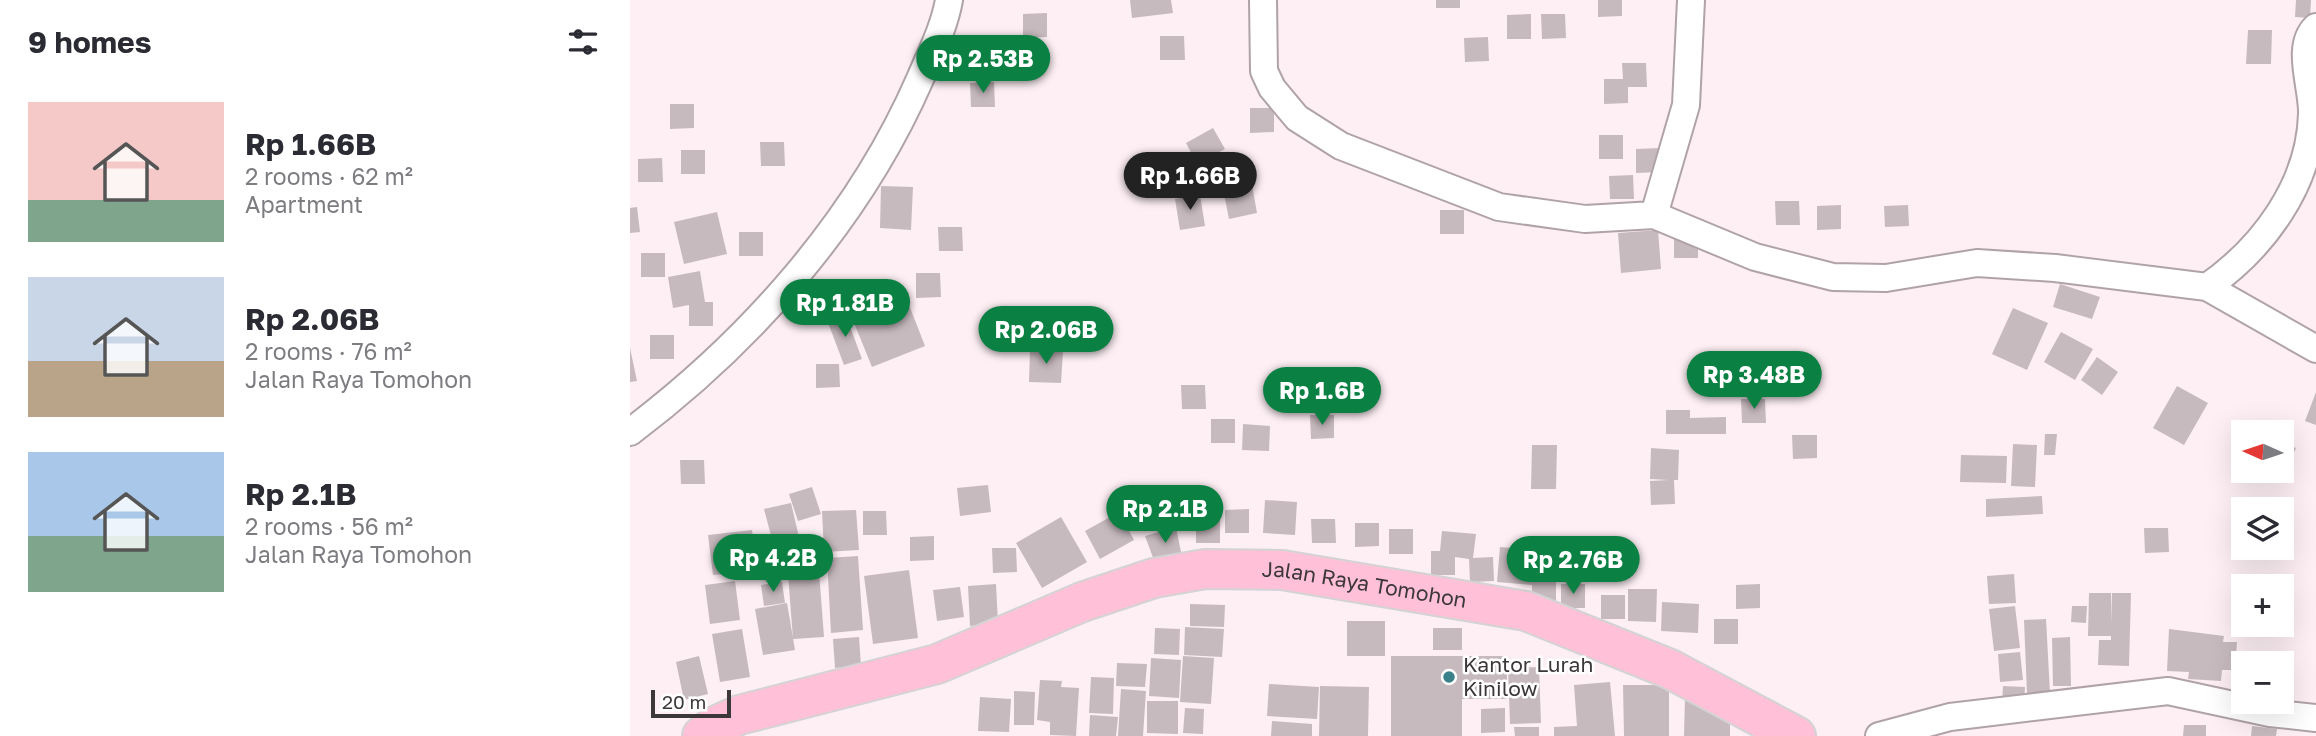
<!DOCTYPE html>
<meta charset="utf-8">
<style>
body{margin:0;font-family:"Golos Text",sans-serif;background:#f7f7f7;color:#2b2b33;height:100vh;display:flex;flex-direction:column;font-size:26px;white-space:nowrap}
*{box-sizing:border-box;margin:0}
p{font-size:23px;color:#7c7c81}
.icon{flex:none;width:38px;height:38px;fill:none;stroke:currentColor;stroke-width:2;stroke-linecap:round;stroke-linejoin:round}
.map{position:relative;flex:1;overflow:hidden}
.side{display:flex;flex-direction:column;background:#fff;width:630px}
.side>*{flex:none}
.needle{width:46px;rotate:273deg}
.tools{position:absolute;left:1601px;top:420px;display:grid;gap:14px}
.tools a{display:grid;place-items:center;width:63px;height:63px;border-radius:0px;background:#fff;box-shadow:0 7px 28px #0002;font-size:35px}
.scale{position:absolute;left:21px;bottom:18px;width:80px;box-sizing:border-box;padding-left:7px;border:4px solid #3c3738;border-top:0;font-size:19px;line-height:24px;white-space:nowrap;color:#3c3738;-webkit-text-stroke:5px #fff;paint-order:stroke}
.price{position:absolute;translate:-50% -60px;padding:0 16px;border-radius:24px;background:#0b8043;color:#fff;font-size:23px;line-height:46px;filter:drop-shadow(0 2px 4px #0008)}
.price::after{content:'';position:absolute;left:50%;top:42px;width:21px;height:16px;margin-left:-10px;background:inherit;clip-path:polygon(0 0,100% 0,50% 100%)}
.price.current{background:#222;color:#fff}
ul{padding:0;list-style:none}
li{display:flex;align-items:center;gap:21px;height:175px;padding:0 28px}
li span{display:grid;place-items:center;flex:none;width:196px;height:140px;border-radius:0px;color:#555}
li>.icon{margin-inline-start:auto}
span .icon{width:84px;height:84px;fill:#fffc;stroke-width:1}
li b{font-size:30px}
h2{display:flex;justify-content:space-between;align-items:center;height:84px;padding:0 28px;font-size:30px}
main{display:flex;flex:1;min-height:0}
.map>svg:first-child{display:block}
</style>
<main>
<section class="side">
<h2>9 homes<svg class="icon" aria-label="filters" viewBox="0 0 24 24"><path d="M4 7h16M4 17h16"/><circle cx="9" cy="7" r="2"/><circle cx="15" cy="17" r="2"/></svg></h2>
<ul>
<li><span style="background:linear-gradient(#f6c9c9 70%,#7fa58c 0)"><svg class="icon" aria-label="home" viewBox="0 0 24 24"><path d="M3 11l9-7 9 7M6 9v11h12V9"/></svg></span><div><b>Rp 1.66B</b><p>2 rooms · 62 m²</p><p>Apartment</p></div></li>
<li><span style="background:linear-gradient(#c9d6e8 60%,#b9a48a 0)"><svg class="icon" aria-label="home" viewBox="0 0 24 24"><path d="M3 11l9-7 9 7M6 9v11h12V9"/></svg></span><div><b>Rp 2.06B</b><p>2 rooms · 76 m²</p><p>Jalan Raya Tomohon</p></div></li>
<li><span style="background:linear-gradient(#a9c7e8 60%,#7fa58c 0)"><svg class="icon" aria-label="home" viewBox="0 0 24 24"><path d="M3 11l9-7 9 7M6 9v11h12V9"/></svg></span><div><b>Rp 2.1B</b><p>2 rooms · 56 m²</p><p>Jalan Raya Tomohon</p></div></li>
</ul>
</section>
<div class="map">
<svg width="1686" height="736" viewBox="0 0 1686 736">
<rect width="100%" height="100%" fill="#fdeff4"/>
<path fill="#c7babf" d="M500,0H541L543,13L502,18Z
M806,0H830V8H806Z
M968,0H992V16L968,17Z
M1666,0H1681L1680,18L1665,17Z
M417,13V37L393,38V14Z
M901,14V39H877V15Z
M911,14H935L936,38L912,39Z
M1618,30H1642L1641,64H1616Z
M530,36H554L555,60H530Z
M858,37L859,61L835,62L834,38Z
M992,63H1016L1017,87H998V103L974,104V79H993Z
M364,82L365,107H341L340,83Z
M40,104H64V128L40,129Z
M620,108H644V132L620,133Z
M583,128L595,149L567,164L556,143Z
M969,135H993V159H969Z
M130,142H154L155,166H131Z
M1030,148V172L1006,173V149Z
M51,150H75V174H51Z
M515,153H532L534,177L517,179Z
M32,158L33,182H8V159Z
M556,159L561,182L541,186L537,163Z
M1003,175L1004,199H980L979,176Z
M621,179L627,213L599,219L592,184Z
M251,186L283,187L281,230L250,228Z
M570,195L575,226L550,230L545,199Z
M1145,201H1169L1170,225H1146Z
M1211,205V229L1187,230V206Z
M1278,205L1279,226L1255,227L1254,206Z
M7,207L10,232L0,233V208Z
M810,210H834V234H810Z
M87,212L97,254L54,264L44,222Z
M308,227H332L333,251H309Z
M1028,230L1031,269L991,273L988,233Z
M109,232H133V256H109Z
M1068,233V258H1044V234Z
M11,253H35V277H11Z
M70,271L75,302H83V326H59V305L43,308L38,277Z
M286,273H310L311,297L286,298Z
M1430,284L1470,297L1462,319L1423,307Z
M272,287L295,346L242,367L218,308Z
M1383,308L1418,323L1397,370L1362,354Z
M215,313L232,359L214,365L197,320Z
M395,314L397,334L368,336L366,316Z
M1431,332L1463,349L1445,380L1414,362Z
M20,335H44V359H20Z
M0,348L7,381L0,382Z
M400,350L433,351L431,383L399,382Z
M1467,357L1488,372L1472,395L1451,380Z
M186,364H209L210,387L186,388Z
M551,385H575L576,409H552Z
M1547,386L1578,403L1554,445L1523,428Z
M1686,392V425L1675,421Z
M1111,399H1135L1136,423H1112Z
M1036,410H1060V418L1096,417V434H1036Z
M680,415H704V438L681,439Z
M581,419H605V443H581Z
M613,424L640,426L639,451L612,450Z
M1415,434H1427L1425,455H1414Z
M1162,435H1187V458L1163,459Z
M1652,442L1666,448L1654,475L1644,471H1652Z
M1383,444L1407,445L1405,487L1381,486Z
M902,445H927L926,489H901Z
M1021,448L1049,450L1048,480H1044L1045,504L1021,505L1020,481L1038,480L1020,479Z
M1331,455L1377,456L1376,483L1330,482Z
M50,460H74L75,484H51Z
M358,485L361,512L330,516L327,488Z
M182,487L191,514L168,521L159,494Z
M1412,496L1413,514L1356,517V499Z
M635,500L667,502L665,535L633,533Z
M161,503L169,537L143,543L134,509Z
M619,509V533H595V510Z
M226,510L229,550L194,552L192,511Z
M233,511H256L257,535H233Z
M489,512L504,540L470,559L455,531Z
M431,517L457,562L412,588L386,543Z
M590,518V543H566V519Z
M681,519H705L706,543H682Z
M725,523H749V546L725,547Z
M546,527L552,557L525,563L515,536Z
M1514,528H1538L1539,552L1515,553Z
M759,529H783V554H759Z
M122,530L127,571L83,575L78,535Z
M812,531L846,534L843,558L863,557L864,581L840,582L839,559L825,557V575H801V551H810Z
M304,536V560L280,561V537Z
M870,547L919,551L915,582H926V606H902V585L867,582Z
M362,548H386L387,572L363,573Z
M228,556L233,630L201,633L197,558Z
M279,570L288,638L243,644L234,576Z
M189,571L194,637L163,639L158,574Z
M1384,574L1386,603L1359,604L1357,576Z
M105,581L110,620L80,624L75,585Z
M152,582L155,603L134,606L131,585Z
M366,584L368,624L340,626L338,586Z
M931,584H955V608H931Z
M1130,584V608L1106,609V585Z
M330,587L334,617L307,621L303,590Z
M998,589H1027L1026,622L998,621Z
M1459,593H1481V623L1482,593H1501L1499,666L1468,665L1469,640H1481V636H1458Z
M971,595H995V619H971Z
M1032,602L1069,604L1068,633L1031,631Z
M157,603L165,650L133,655L125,609Z
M560,604L595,605L594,627L560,626Z
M1385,606L1390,648L1364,651L1359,609Z
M1442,606H1457L1456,623L1441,622Z
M1084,619H1108V644H1084Z
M1416,619L1420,693L1397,694L1394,620Z
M717,621H755V656H717Z
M555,627L594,629L592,657L554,655Z
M525,628L550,629L549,655L524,654Z
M803,628H832V650H803Z
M112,629L120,677L90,682L82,634Z
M1539,629L1594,636L1593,642H1607L1605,670H1592L1591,681L1558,679L1559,672L1537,671Z
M229,637L231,666L205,668L203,639Z
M1440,637L1441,686H1423L1422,638Z
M1390,652L1393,680L1370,682L1368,654Z
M69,656L78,694L54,700L46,662Z
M553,656L584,658L581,704L550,702Z
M761,656H877V699H832V736H761Z
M521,658L551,660L549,698L519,696Z
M487,663L517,664L515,687L486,686Z
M909,667L911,723L880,724L878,668Z
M461,677L484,678L483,714L459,713Z
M410,680L432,681L431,687L449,688L446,736L420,735V722L407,720Z
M980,682L985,736H924V727L947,726L944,685Z
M639,684L689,687L687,719L637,716Z
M993,685H1039V736H994Z
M690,686L739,687L738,736H689Z
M1373,686L1395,687L1394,705L1372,704Z
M491,689L516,691L513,736H488Z
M384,691L405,692L404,725H384Z
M350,697L381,699L379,732L348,731Z
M1055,697L1100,707V736H1054Z
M517,701H548V734L517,733Z
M555,708L574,709L573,734L553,733Z
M875,708V732L851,733V709Z
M460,715L488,717L486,736H459Z
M642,721L682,724V736H641Z
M1554,725H1576V736H1553Z
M1622,726L1647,729L1646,736H1621Z
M884,727H909V736H885Z"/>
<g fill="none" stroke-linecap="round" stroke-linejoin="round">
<g stroke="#b0a3a7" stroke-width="30">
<path id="minor" d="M633,0L634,71L642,88L667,118L711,146L869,207L955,219L1024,215L1125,257L1203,277L1256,278L1347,263L1425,268L1577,287L1686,349
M1024,215L1056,105L1061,0
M1577,287C1633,248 1680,185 1682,114C1683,87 1665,47 1686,27
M0,432C121,341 229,219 290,79C301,53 314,28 319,0
M1249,736L1320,717L1538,691L1640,713L1686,718"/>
</g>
<g stroke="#d4d3d3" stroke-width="42">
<g id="trunk">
<path id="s1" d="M72,736L83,727L109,715L307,664L452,602L524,578L575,569L652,570L896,611L1040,669L1166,736"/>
</g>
</g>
<use href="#minor" stroke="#fff" stroke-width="26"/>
<use href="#trunk" stroke="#ffc0d8" stroke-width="38"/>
</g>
<circle fill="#3a8189" stroke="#fff" stroke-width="2.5" cx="819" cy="677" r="7"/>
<g text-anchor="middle" stroke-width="5" stroke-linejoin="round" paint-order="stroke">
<g font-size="21" fill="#3c3738" stroke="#fff">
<text dy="7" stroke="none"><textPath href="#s1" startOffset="693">Jalan Raya Tomohon</textPath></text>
</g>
<g font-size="21" fill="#3c3738" stroke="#fff" text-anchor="start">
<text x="833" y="672">Kantor Lurah<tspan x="833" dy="24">Kinilow</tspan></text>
</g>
</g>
</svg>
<div class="tools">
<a><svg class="needle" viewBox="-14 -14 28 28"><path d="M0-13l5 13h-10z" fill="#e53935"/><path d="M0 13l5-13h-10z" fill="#7c7c81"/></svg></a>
<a><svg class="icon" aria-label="layers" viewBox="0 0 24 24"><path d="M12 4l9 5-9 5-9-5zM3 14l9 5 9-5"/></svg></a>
<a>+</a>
<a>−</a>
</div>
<div class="scale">20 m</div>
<b class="price" style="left:353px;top:95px">Rp 2.53B</b>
<b class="price current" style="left:560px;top:212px">Rp 1.66B</b>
<b class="price" style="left:215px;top:339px">Rp 1.81B</b>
<b class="price" style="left:416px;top:366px">Rp 2.06B</b>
<b class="price" style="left:1124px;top:411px">Rp 3.48B</b>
<b class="price" style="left:692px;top:427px">Rp 1.6B</b>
<b class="price" style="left:535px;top:545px">Rp 2.1B</b>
<b class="price" style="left:143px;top:594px">Rp 4.2B</b>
<b class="price" style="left:943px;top:596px">Rp 2.76B</b>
</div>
</main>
